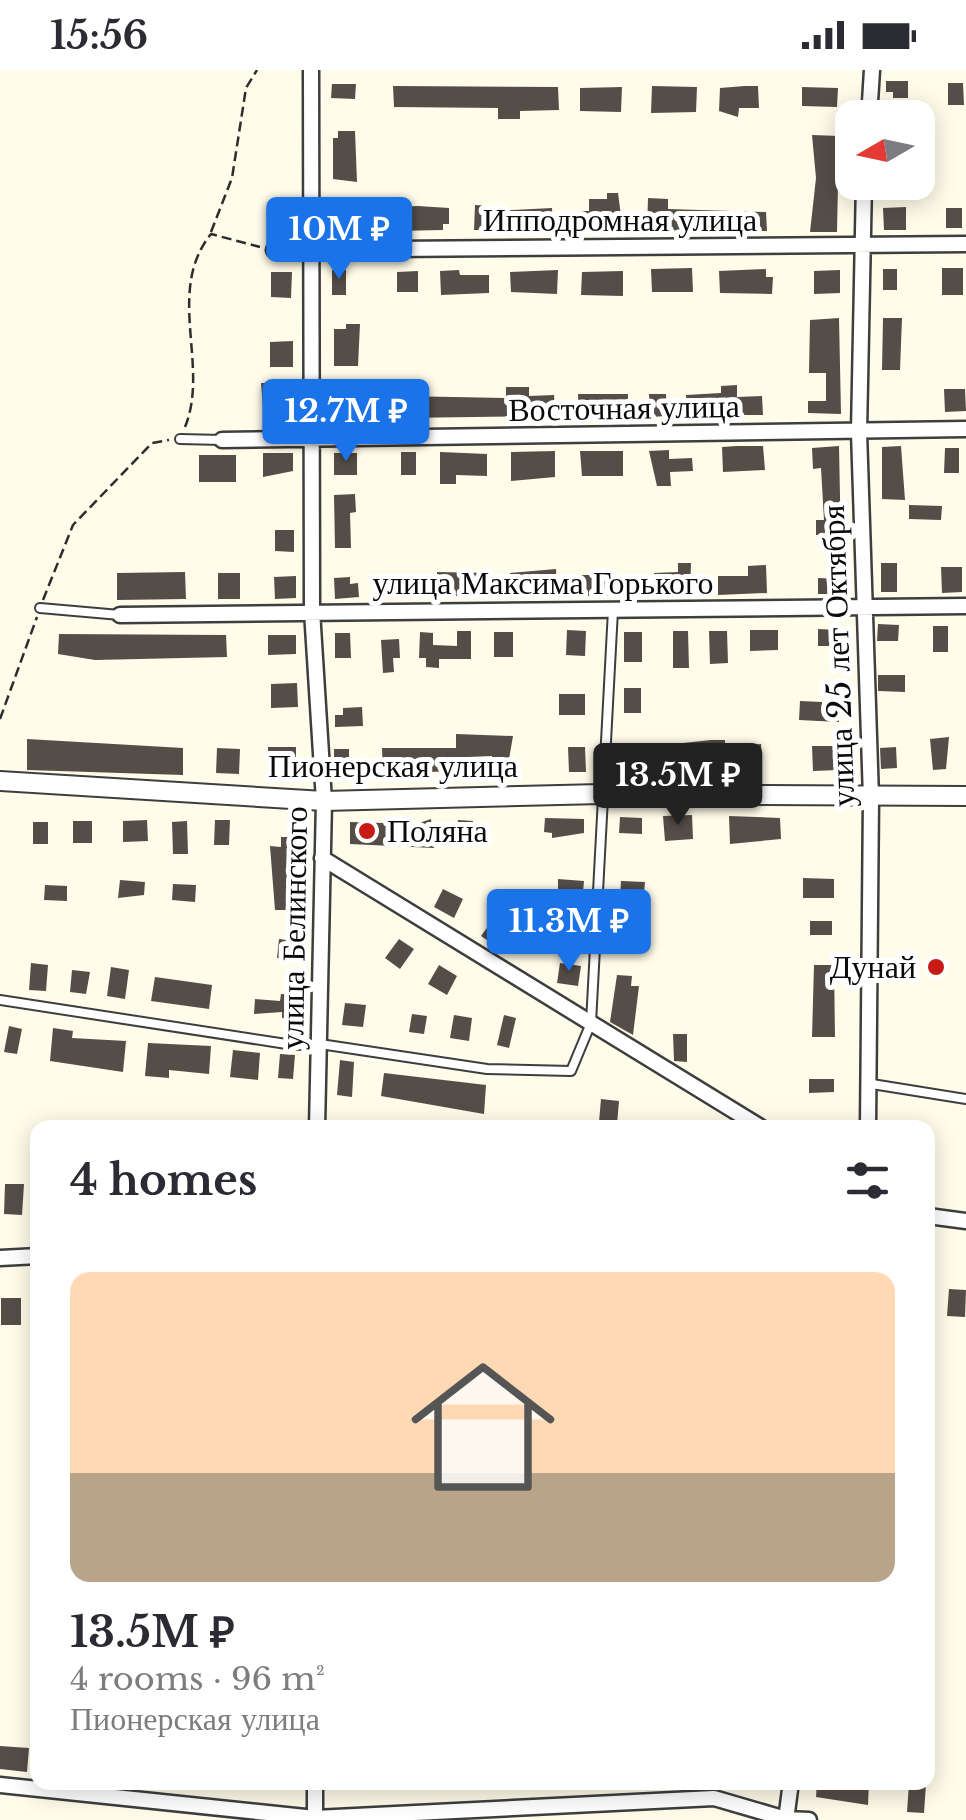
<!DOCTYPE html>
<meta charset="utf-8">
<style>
body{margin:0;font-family:"Libre Baskerville",serif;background:#f2f2f3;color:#2b2b33;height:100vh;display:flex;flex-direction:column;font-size:38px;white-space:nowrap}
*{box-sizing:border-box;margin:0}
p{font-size:32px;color:#7c7c81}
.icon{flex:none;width:55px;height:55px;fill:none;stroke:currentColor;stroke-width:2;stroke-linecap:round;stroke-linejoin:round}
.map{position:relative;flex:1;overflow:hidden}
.side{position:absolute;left:30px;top:1050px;width:905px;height:670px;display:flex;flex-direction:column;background:#fff;border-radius:20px;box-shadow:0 5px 25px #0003}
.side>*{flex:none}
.needle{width:65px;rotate:261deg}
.controls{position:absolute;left:835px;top:30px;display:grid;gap:20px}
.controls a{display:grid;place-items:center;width:100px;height:100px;border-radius:20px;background:#fff;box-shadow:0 5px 25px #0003;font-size:50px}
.price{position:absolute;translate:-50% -85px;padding:0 22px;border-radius:10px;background:#1a73e8;color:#fff;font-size:32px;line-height:65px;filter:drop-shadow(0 2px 5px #0008)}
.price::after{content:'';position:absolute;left:50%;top:60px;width:30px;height:22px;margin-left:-15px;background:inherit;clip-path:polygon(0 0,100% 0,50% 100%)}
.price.selected{background:#222;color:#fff}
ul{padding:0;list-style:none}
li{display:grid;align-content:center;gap:20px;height:530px;padding:0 40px}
li span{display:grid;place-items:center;height:310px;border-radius:20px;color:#555}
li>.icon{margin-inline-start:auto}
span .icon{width:180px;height:180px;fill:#fffc;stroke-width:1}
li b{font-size:42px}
h2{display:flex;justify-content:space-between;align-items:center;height:120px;padding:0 40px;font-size:42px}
.status{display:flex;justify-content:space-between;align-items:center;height:70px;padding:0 50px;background:#fff;direction:ltr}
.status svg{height:28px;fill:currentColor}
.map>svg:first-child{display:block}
</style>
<div class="status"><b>15:56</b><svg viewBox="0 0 49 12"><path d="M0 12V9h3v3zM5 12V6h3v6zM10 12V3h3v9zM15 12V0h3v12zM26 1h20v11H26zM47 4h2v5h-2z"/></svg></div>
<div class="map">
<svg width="966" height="1750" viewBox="0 0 966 1750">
<rect width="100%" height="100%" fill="#fffcea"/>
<path fill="#554d47" d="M886,11H908V28H893V22H886Z
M948,13H963L964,35H948Z
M332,14H356L355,29L331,28Z
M393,16L558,17L559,40L520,41V49H498V38L394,37Z
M652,16L697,17L696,42L651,43Z
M745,16H758L759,38H739L738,47L719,41L720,18Z
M622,17L621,42L580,41V18Z
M802,17L838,18L837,37L802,36Z
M338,61H355L357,112L333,109V68H338Z
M812,65L839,66L837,162H810L816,108Z
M607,123H618L623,161H579V141H589V129H607Z
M648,128L668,129V139L766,142L767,161L647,160Z
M475,135L495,136V141L552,138L553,161H538L537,152L512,153L513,160H474Z
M418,136L449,138V154H443V160L396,161L395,137Z
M906,137V160H884L883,138Z
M946,138H962V158H946Z
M354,142L355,163L331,164L330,143Z
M692,198L693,222H652L651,199Z
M942,198H963V225H942Z
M766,199V207H773L772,224L720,223L719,201Z
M883,199H897V220H883Z
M332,200H346V225H332Z
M459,200L460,205H489V223L441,225L440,201Z
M558,200L557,224L511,222L510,202Z
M840,200V223L814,224V201Z
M418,201V222H397V202Z
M623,201V226L581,225L582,202Z
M271,202H292L291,228L271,227Z
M839,248L841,344L808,343V331H826V303H809L810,250Z
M883,248H902L900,300H882Z
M346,254H360L358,296H334V259H346Z
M293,271V297H270V272Z
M261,313H279V328H292V349H264Z
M737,315V327L762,326L763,345H687L686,325L721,323V316Z
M506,317H529V326L554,325L555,346L401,348V326L506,328Z
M944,319H965L966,341L945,342Z
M578,324H628V345L579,346Z
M649,324H666L667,346L650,347Z
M352,327L353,349H334V328Z
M737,376H763L765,400L723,402L722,377Z
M839,376L841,477H822V465H816V450H824L821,398L813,399L812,378Z
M901,376L905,430L882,429V377Z
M945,378H959V403H944Z
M669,380V389L692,388L693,401L670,402L671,416H657L649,381Z
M555,381V407L511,411V382Z
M580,381H623V406H582Z
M401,382H416V405H401Z
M440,382L487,384V406L456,405V414H440Z
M263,383H293V401L263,407Z
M334,383H357V405H334Z
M199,385H236V412H199Z
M355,424L356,442L350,443L351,478H335L334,425Z
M909,435L942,436L941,450L909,449Z
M275,460H294V482L275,481Z
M678,493H691L690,525H654V503L678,502Z
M881,493H897V522H881Z
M766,495L767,523L718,525V506H748V496Z
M941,497H962V522L942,523Z
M556,499L557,525L511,526L510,503Z
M185,502L186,529L117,530V503Z
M437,502L486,503L487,526H437Z
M218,503H240V529H218Z
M413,505L414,527H401L400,506Z
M579,505H633V526H580Z
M296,506V528L275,529L274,507Z
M350,507V514L358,513L359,527L335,529L334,508Z
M818,508L840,509V524H818Z
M878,554L899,555L898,571H877Z
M933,556H948V582H933Z
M818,559L839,560V576H818Z
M567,560L586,561L585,586L566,585Z
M750,560H778V580L750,581Z
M457,561H471V589H439V598L426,597V588H419L420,562L433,563V575L457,576Z
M673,561H688L689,598H673Z
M709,561H727L728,593L710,594Z
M494,562H513V587H494Z
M624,562H642V592H624Z
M335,563H350L351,588H335Z
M59,564L226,565L227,587L95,590L58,584Z
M268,565H296V584L268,585Z
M399,569L400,588H393L394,602L383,603L381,570Z
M878,605H905V622L878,621Z
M297,613L298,637L271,638V614Z
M624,618H641V643H624Z
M559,624H585V645H559Z
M800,631L822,632V639L839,640V652L799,650Z
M362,637L363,656L335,657V645H343V638Z
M456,664L513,666L507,701H491L492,686L468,687V701L383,703L382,678H456Z
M949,667L946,699L933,700L930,669Z
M27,669L183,678V705L27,700Z
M711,670H725L726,702H674V674Z
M761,674L762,701H747L746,675Z
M623,675L637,676V702H623Z
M812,676H838V700L813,701Z
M268,677H296V706H267Z
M568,677H585L586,702H569Z
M896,677L897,698L881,699L880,678Z
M217,678L240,679L239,704L216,703Z
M334,679H349V704H334Z
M692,745L693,769L665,771L663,746Z
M729,746L780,748L781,769L730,774Z
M620,747L642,748V764L619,763Z
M545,748L584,749V763L552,768V763L544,762Z
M431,749L434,778L350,774V752L416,754Z
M147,750L148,771L123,772V751Z
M215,750H230L229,775H214Z
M458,750L473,751L471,775L456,773Z
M73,751H92V773H73Z
M187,751L188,784H173L172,752Z
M33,752H48V774H33Z
M281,767H296L295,840H275L270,776L281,777Z
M803,808L834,809V828H803Z
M558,809L584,811L583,822L558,826Z
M120,810L145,812L144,825L118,828Z
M621,811L645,812L639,880L617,879Z
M173,814L196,815L195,832L172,830Z
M45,815L67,816V831L44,830Z
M443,819L463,829L454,848L434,837Z
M492,851L512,865L502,880L481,866Z
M810,851H832V865H810Z
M564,853L579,854L578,871L562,870Z
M279,869L294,871L293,889L277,888Z
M399,869L414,879L400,899L385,888Z
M31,893L48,895L46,921L29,920Z
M560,893L581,896L578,916L557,913Z
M439,895L457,906L447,925L428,914Z
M814,895H834L835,967H812Z
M111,897L129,900L125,929L107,926Z
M72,900L90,902L86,924L70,922Z
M617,905L632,906L631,916H639L633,965L610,952Z
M155,907L212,915L209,939L151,931Z
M281,924L296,925L295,933L308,935L307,944L294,943V949L282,948V942L254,944L255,929L280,931Z
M345,933L366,935L363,957L342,955Z
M412,944L427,946L424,964L409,962Z
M454,945L472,948L469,971L450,968Z
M504,945L516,948L509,978L497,975Z
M9,956L22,959L17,984L4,982Z
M53,958L73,961L72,968L126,971L123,1002L50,991Z
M673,964H687V992L674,991Z
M148,973L211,976L209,1004L169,1000V1008L145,1006Z
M233,980L260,983L258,1010L230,1007Z
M280,984L295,985L293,1009L278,1008Z
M340,990L354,992L352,1027L337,1025Z
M384,1003L486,1015L484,1044L381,1026Z
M809,1009H834V1022L809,1023Z
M601,1029L619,1031L617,1054L599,1052Z
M5,1114H24L22,1145L4,1144Z
M949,1219L966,1220L965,1247L947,1246Z
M1,1228H21V1255H1Z
M0,1676L29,1678L27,1702L0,1699Z
M817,1712H869L868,1735L816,1727Z
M909,1713L926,1714L924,1743L907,1742Z"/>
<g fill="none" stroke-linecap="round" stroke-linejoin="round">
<g stroke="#3e3e3e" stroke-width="12">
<path id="service" d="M180,369L222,370
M40,538L120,545
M0,930L293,975L320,974L487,999L571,1001L591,953L613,540
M872,1014L966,1029"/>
</g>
<g stroke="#3e3e3e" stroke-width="19">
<path id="minor" d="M311,0L312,541L324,731L317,1058
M869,48L872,0
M864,112L859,362L871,728L868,1058
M274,180L966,174
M222,370L966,359
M120,545L966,536
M322,788L762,1058
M928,1146L966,1151
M0,1188L38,1186
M315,1712V1750
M0,1715L315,1748L714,1728L786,1749L809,1750
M786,1750L791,1712"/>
</g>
<g stroke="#3e3e3e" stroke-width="22">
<path id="tertiary" d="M0,711L324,731L601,724L966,726"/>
</g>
<path stroke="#2d2d2d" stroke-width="2.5" stroke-dasharray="10 5" stroke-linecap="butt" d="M211,162L232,108L246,18L257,0
M185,357C210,296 165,221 211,164L260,177
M43,530L73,455L152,373L169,370
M0,649L37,547"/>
<use href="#service" stroke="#fff" stroke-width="8"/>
<use href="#minor" stroke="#fff" stroke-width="14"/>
<use href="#tertiary" stroke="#fff" stroke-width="18"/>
</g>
<g fill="#c91b16" stroke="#fff" stroke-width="4">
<circle cx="367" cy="761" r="10"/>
<circle cx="936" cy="897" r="10"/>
</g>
<g text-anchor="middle" stroke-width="10" stroke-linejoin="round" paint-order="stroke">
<g font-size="32" fill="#0b0b0b" stroke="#fff">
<text x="620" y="161">Ипподромная улица</text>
<text transform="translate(624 338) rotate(-1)" y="11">Восточная улица</text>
<text x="543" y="524">улица Максима Горького</text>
<text transform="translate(838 586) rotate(-92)" y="11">улица 25 лет Октября</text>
<text x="393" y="707">Пионерская улица</text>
<text transform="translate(294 858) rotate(-89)" y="11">улица Белинского</text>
</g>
<g font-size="32" fill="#0b0b0b" stroke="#fff" text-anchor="start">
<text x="387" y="772">Поляна</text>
<text x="916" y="908" text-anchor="end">Дунай</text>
</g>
</g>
</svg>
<div class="controls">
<a><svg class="needle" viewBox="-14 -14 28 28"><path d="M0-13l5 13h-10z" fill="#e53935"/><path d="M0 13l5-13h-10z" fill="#7c7c81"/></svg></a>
</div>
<b class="price" style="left:339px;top:212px">10M ₽</b>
<b class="price" style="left:346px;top:394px">12.7M ₽</b>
<b class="price selected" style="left:678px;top:758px">13.5M ₽</b>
<b class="price" style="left:569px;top:904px">11.3M ₽</b>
<section class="side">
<h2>4 homes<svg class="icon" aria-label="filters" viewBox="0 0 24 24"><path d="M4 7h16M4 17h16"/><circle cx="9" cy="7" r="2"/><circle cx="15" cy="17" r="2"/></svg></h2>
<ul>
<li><span style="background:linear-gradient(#ffd9b3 65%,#b9a48a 0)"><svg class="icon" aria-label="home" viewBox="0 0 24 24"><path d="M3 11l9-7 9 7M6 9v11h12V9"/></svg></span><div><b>13.5M ₽</b><p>4 rooms · 96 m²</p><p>Пионерская улица</p></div></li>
</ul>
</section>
</div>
